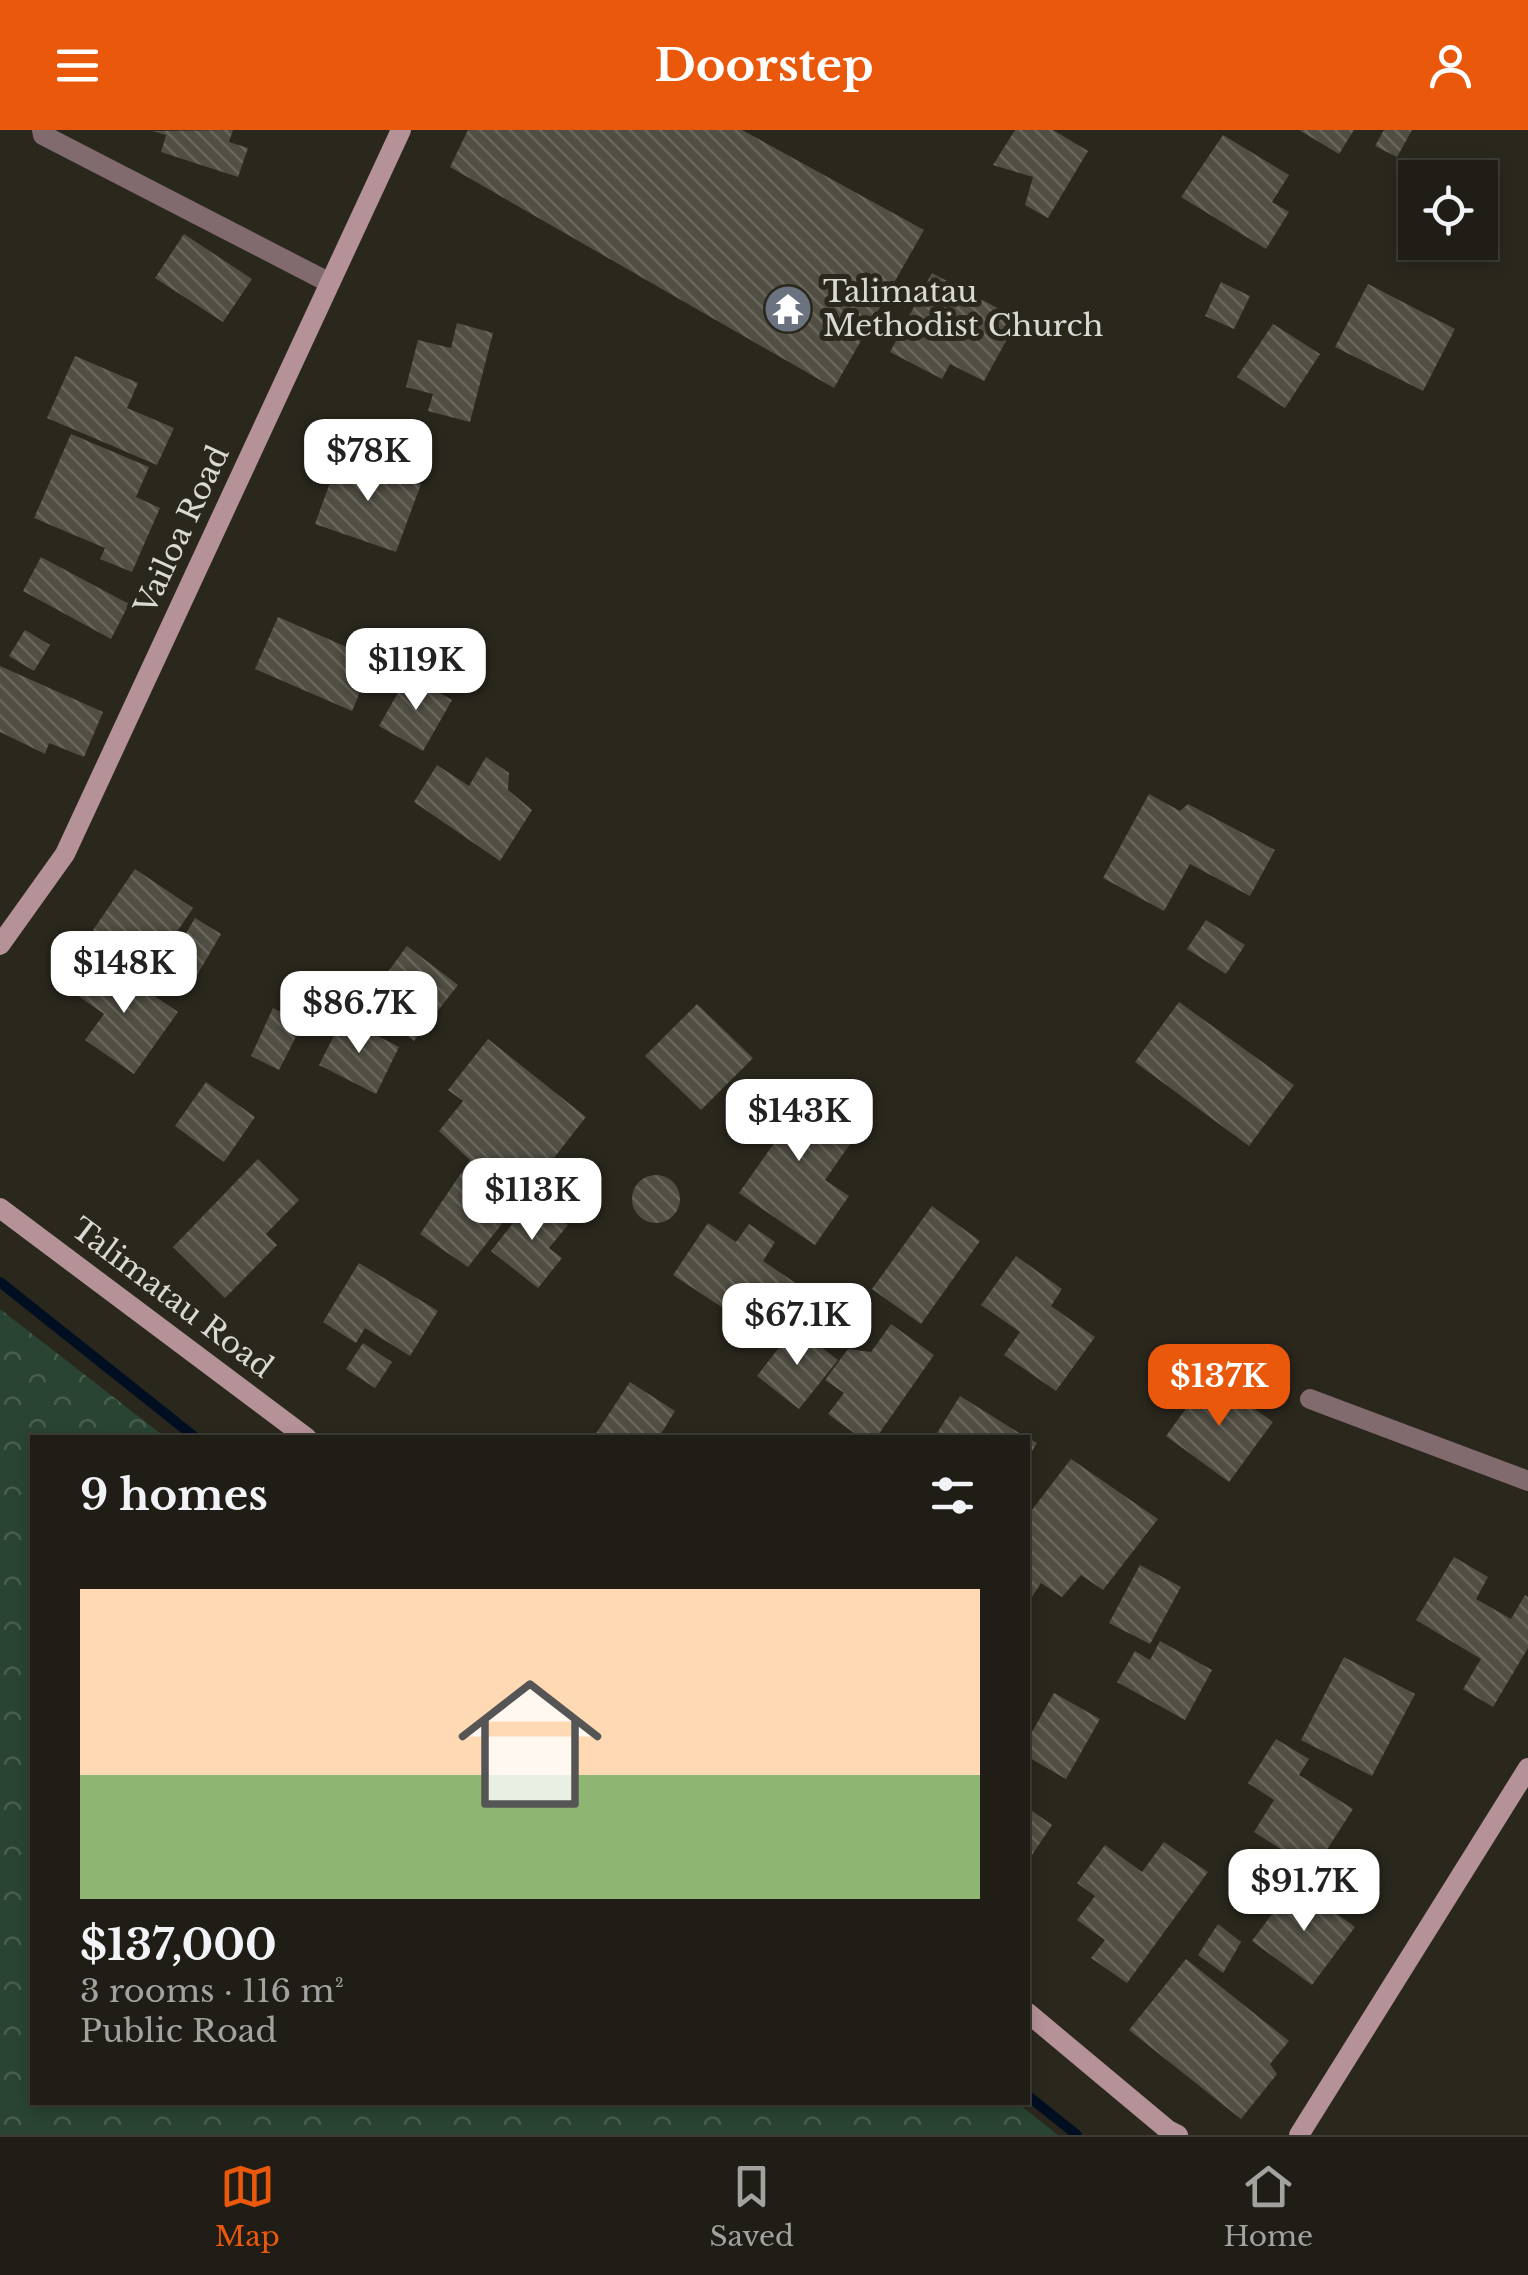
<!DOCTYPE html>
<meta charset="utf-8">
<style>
body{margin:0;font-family:"Libre Baskerville",serif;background:#2d2a23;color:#f1f3f6;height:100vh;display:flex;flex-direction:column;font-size:38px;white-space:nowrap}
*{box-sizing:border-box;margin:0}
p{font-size:32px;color:#a2a2a1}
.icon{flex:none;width:55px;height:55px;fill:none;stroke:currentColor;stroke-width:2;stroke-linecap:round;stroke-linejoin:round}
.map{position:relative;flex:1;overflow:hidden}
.drawer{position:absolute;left:30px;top:1305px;width:1000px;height:670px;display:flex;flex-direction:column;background:#201d16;border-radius:0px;box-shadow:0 5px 15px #0003,0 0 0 2px #3d3b35}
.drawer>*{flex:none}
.fabs{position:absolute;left:1398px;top:30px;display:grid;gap:20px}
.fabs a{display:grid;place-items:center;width:100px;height:100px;border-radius:0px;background:#201d16;box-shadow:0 5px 15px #0003,0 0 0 2px #3d3b35;font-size:50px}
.price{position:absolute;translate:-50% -85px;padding:0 22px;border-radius:20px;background:#fff;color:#222;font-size:32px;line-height:65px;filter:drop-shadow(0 2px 5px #0008)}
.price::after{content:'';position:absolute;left:50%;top:60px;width:30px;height:22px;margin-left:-15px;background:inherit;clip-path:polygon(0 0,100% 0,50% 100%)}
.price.active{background:#ea580c;color:#fff}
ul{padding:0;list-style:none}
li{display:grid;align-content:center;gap:20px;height:530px;padding:0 50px}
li+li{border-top:2px solid #3d3b35}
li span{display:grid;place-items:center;height:310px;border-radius:0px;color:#555}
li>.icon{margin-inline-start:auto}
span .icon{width:180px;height:180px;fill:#fffc;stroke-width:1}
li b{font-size:42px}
h2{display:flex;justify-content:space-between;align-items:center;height:120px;padding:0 50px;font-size:42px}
header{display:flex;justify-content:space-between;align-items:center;height:130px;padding:0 50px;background:#ea580c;color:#fff;font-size:45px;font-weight:800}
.dock{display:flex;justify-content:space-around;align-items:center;height:140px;border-top:2px solid #3d3b35;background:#201d16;font-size:28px;color:#a2a2a1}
.dock a{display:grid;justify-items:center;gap:5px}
.dock .active{color:#ea580c}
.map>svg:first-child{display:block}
</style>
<header><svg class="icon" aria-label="menu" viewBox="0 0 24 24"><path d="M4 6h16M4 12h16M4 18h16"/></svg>Doorstep<svg class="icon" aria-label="person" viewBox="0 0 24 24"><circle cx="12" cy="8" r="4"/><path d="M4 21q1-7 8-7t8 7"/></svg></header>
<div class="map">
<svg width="1528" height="2005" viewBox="0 0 1528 2005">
<defs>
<pattern id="forest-crowns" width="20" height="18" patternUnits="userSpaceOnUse" patternTransform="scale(2.5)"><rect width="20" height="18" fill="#294432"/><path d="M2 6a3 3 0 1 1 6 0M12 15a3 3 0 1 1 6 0" fill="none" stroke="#475e4f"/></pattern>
<pattern id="building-back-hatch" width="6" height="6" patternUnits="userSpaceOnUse" patternTransform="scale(2.5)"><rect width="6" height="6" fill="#514e43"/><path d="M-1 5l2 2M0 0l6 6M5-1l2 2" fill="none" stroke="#69675d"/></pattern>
</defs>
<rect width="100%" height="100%" fill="#2a271d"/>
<path fill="url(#forest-crowns)" d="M0,1179L165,1307L32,1308V1972H1016L1058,2005H0Z"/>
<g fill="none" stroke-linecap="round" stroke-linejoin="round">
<path stroke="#000e22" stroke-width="10" d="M0,1152L196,1308
M1028,1966L1077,2005"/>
</g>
<path fill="url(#building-back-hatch)" d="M233,0L229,12L248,18L238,47L161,22L166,5L152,1Z
M468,0H742L924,100L834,258L450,37Z
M1015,0H1053L1088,21L1048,88L1025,75L1033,47L993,35Z
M1299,0H1354L1339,24Z
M1384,0H1412L1397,27L1375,16Z
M1223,5L1289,45L1272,72L1289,82L1266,119L1181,67Z
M184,104L252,149L223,192L155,148Z
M932,143L1018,189L984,251L950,234L942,249L890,222Z
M1221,152L1250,166L1234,199L1205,186Z
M1368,154L1455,199L1423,261L1335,217Z
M457,193L493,203L470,292L428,281L433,264L406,257L418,210L451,218Z
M1273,194L1320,224L1285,278L1237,247Z
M75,226L138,253L127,278L174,298L157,335L47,288Z
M71,304L149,337L136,367L160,378L132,442L100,429L105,418L34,388Z
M340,325L421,354L396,422L315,394Z
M41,427L129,474L111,509L23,461Z
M278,487L374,529L352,581L255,539Z
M25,500L50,515L34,541L9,526Z
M0,536L103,582L84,627L49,613L45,624L0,602Z
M408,545L452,570L423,621L379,596Z
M486,627L509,643L508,660L532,680L500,731L414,672L437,635L469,656Z
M1149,664L1180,681L1188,674L1275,720L1250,766L1190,734L1164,781L1103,748Z
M135,739L193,778L151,840L93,800Z
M195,788L221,804L193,852L167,836Z
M1206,790L1245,815L1226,844L1187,819Z
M407,816L458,855L414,911L386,890L397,875L376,858Z
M99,828L178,882L134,944L85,910L104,884L74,863Z
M1179,872L1294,955L1249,1016L1135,932Z
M697,874L753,928L701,980L645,926Z
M273,878L303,893L279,940L251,926Z
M343,888L399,917L376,964L319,935Z
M488,909L586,987L468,1137L420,1104L470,1030L439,1001L463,971L448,960Z
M777,949L857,1004L825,1050L849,1066L815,1115L739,1063L782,1002L753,983Z
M206,952L255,987L224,1032L175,996Z
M258,1029L299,1070L266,1104L277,1115L225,1168L173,1117Z
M632 1069a24 24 0 1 1 48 0a24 24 0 1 1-48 0Z
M533,1068L568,1095L549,1118L562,1128L538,1158L491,1121Z
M932,1076L980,1111L921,1194L872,1159Z
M708,1093L736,1112L749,1094L775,1112L763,1131L800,1156L767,1207L673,1145Z
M1016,1126L1062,1159L1051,1176L1095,1207L1056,1261L1004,1225L1020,1202L981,1175Z
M359,1133L438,1181L410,1226L365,1198L356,1213L323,1192Z
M891,1194L934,1225L876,1308H861L828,1284L844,1263L825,1250L848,1219L871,1222Z
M795,1197L838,1230L799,1279L757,1246Z
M363,1213L392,1232L375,1258L346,1239Z
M1209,1247L1273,1292L1229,1352L1166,1306Z
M630,1252L675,1281L661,1304L667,1308H593Z
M960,1266L1027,1308H934Z
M1028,1308L1037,1313L1028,1328Z
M1071,1329L1158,1389L1103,1460L1081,1445L1062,1467L1041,1453L1028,1473V1385Z
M1454,1427L1488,1447L1476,1469L1511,1489L1525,1465L1528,1467V1518L1493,1577L1463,1559L1481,1529L1416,1490Z
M1140,1435L1181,1457L1150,1514L1109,1493Z
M1160,1511L1212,1540L1185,1590L1117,1552L1135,1521L1150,1530Z
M1344,1527L1415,1564L1372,1646L1301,1610Z
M1054,1563L1100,1589L1066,1649L1028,1627V1609Z
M1276,1609L1309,1629L1299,1645L1353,1679L1314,1740L1254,1702L1274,1670L1248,1653Z
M1028,1678L1052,1695L1028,1731Z
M1164,1712L1208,1742L1127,1853L1091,1828L1105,1810L1077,1790L1095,1766L1077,1753L1105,1715L1142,1742Z
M1295,1753L1355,1797L1312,1855L1252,1811Z
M1218,1794L1241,1812L1223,1843L1198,1825Z
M1186,1829L1289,1911L1270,1934L1277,1944L1241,1989L1129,1900Z"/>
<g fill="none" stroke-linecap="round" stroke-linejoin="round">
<path stroke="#816b6f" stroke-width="20" d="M42,0L43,5L330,153
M1310,1269L1528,1351"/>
<path stroke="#b59198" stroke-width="20" d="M0,815L65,724L401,0
M0,1078L307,1308
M1028,1883L1168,2000L1178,2005
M1299,2005L1528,1638"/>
</g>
<defs>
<g id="temple-disc" transform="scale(2.5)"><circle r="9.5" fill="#6b7280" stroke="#2a271d"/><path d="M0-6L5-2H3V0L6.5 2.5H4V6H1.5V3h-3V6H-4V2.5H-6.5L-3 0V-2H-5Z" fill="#fff"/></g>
</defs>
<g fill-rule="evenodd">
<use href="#temple-disc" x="788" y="179"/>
</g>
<g text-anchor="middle" stroke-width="10" stroke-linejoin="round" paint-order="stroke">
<g font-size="30" fill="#dbd9d3" stroke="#2a271d" text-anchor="start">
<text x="823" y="172">Talimatau<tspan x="823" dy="34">Methodist Church</tspan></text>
</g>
<g font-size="30" fill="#dbd9d3" stroke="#2a271d">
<text transform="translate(182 400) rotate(-65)" y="10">Vailoa Road</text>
<text transform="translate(172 1168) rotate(37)" y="10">Talimatau Road</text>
</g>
</g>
</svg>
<div class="fabs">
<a><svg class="icon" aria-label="locate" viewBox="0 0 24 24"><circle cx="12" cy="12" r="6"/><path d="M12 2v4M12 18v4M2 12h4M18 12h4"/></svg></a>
</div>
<b class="price" style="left:368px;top:374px">$78K</b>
<b class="price" style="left:416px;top:583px">$119K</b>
<b class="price" style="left:124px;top:886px">$148K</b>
<b class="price" style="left:359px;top:926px">$86.7K</b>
<b class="price" style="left:799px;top:1034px">$143K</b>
<b class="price" style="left:532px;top:1113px">$113K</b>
<b class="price" style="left:797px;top:1238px">$67.1K</b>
<b class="price active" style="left:1219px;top:1299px">$137K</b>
<b class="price" style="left:1304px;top:1804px">$91.7K</b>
<section class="drawer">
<h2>9 homes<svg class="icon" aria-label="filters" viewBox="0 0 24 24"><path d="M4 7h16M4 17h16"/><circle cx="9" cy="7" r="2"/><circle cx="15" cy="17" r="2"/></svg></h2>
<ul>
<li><span style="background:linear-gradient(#ffd9b3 60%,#8fb573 0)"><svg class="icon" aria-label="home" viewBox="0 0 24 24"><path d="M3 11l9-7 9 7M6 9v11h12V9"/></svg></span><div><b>$137,000</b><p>3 rooms · 116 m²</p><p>Public Road</p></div></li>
</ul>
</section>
</div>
<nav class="dock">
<a class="active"><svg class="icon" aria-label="map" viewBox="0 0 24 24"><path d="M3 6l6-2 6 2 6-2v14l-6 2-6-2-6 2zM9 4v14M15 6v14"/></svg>Map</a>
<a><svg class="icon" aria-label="saved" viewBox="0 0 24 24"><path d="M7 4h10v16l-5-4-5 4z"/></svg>Saved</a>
<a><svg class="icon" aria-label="home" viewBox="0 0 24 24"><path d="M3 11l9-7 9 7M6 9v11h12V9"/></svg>Home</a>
</nav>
